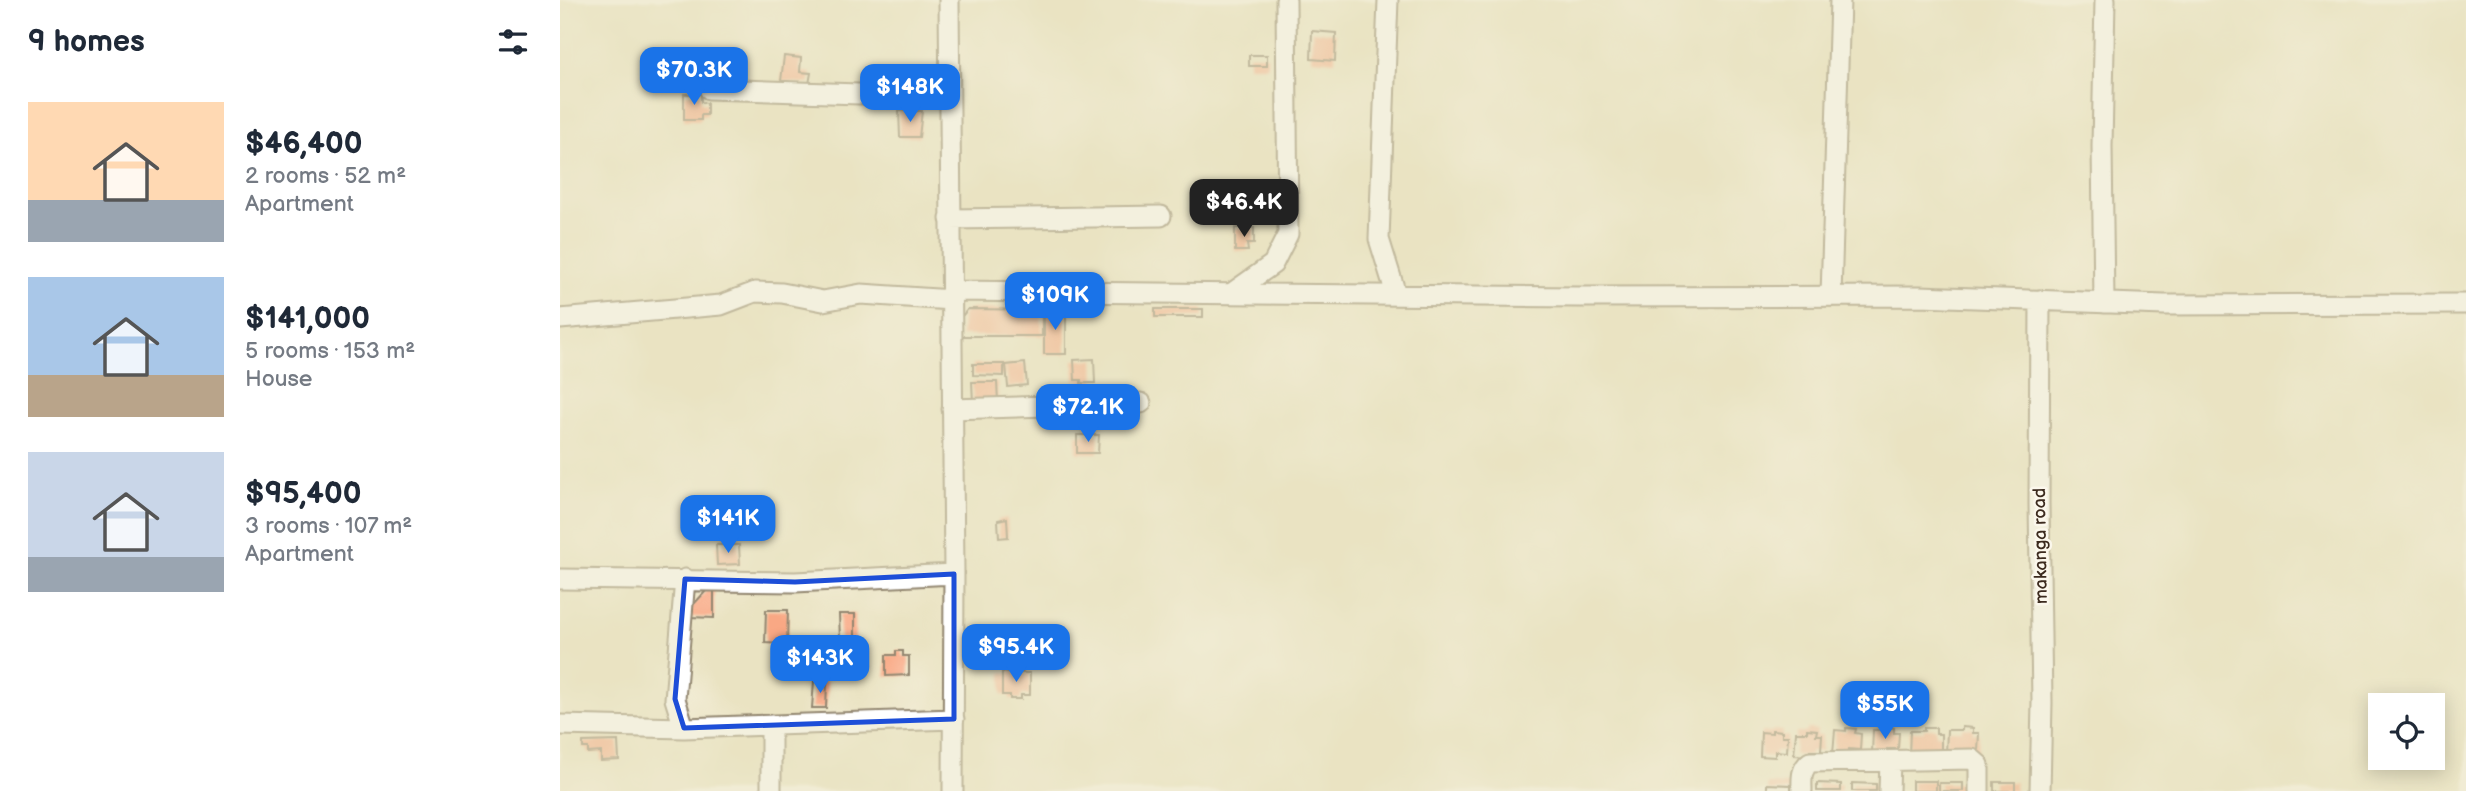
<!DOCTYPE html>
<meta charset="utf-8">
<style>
body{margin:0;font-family:"Balsamiq Sans",sans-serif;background:#f2f2f3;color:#1f2937;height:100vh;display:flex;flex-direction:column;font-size:26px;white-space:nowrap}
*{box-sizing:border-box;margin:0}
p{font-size:23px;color:#747a83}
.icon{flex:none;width:38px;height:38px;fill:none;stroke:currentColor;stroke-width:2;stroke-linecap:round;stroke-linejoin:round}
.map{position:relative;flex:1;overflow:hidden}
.drawer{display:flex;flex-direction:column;background:#fff;width:560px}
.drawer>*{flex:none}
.controls{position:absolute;left:1808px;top:693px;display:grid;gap:14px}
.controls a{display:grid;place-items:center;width:77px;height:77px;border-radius:0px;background:#fff;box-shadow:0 4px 18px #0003;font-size:35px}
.price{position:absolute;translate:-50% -60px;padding:0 16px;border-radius:14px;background:#1a73e8;color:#fff;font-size:23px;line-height:46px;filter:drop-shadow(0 2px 4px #0008)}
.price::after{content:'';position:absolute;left:50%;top:42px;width:21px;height:16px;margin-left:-10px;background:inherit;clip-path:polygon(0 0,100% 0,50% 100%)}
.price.current{background:#222;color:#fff}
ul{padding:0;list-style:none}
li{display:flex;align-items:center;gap:21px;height:175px;padding:0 28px}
li span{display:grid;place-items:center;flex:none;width:196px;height:140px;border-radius:0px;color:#555}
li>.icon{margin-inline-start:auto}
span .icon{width:84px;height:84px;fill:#fffc;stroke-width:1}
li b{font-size:30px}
h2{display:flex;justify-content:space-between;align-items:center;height:84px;padding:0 28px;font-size:30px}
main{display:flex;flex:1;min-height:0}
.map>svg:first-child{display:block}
</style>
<main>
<section class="drawer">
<h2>9 homes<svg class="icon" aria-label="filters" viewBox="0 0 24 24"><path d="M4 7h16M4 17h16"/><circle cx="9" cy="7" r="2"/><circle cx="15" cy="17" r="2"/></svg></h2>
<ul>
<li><span style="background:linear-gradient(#ffd9b3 70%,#9aa5b1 0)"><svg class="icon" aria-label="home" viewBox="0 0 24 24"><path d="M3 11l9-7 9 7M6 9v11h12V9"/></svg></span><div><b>$46,400</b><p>2 rooms · 52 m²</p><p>Apartment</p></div></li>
<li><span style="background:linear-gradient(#a9c7e8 70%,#b9a48a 0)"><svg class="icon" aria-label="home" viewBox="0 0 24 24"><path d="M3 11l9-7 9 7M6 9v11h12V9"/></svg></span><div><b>$141,000</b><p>5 rooms · 153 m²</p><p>House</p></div></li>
<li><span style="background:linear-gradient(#c9d6e8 75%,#9aa5b1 0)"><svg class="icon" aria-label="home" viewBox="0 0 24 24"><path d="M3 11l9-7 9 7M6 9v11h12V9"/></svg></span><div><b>$95,400</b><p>3 rooms · 107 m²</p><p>Apartment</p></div></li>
</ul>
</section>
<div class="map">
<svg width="1906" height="791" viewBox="0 0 1906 791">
<rect width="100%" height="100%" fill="#fbf7ec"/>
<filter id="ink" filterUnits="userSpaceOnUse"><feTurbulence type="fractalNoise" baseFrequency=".0143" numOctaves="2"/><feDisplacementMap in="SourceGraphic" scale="14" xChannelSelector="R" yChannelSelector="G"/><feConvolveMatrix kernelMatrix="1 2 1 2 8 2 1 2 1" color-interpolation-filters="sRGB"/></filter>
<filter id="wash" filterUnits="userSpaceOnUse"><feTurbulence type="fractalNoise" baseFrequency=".00686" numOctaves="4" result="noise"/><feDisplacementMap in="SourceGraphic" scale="28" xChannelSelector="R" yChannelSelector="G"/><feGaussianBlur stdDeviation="1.57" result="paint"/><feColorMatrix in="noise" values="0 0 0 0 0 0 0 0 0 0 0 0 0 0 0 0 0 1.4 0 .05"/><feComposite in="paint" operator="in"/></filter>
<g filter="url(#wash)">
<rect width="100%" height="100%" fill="#eae3c2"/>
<g id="blocks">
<path fill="#f9a884" d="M752,31L776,33L775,61L751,59Z
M689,55H707V66H689Z
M224,56L241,58L240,72L251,73L249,84L221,81Z
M124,94H141V102L147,103V115H141V120H124Z
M339,111H362L359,137H340Z
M675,228H694V244H687L688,251H675Z
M408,309L482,310V336H401L402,316Z
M595,309H643V317H595Z
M484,310H506V354H484Z
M534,359L535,383H521V380H515L514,360Z
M465,363L467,385L448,387L446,365Z
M413,364H444V376L413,375Z
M412,382H437L438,402H413Z
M517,435H539L538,453H517Z
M447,518L448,537L439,538L438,520Z
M156,545H179L180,564L157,565Z
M154,589V618L130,617L131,607L147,590Z
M206,610H228L227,644L205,643Z
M279,614H295V639H280Z
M336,651H343V656H349V675L326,676V655H336Z
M449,670H461V673H470V695H461V699H450V695H442V672L449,673Z
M254,681L267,682L266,708H252Z
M1324,727L1334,728V733H1339L1338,749H1327V754L1312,753L1313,730H1324Z
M1402,727L1413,728V733H1419L1418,752L1386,755L1387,730H1402Z
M1286,728L1296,729L1295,733L1301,734L1300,750L1289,749L1288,755L1273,754L1275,730L1286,731Z
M1364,728H1376V734H1381V753L1349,756L1350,731H1364Z
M1247,729L1257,730L1256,735H1262L1261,751H1250V756L1234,755L1236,732H1247Z
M1212,730L1222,731V736H1228L1227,752L1215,751V757L1200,756L1201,732L1212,733Z
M58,741L59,760L41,761V752L28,753V748H23V742Z
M1352,781H1376V791H1352Z
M1434,782H1455V791H1434Z
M1257,783L1281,784V791H1257Z
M1292,783L1316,784V791H1292Z
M1379,783H1403V791H1379Z
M1207,784L1231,785V791H1207Z"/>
</g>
</g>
<g filter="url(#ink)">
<use href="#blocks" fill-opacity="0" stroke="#928670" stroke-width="2"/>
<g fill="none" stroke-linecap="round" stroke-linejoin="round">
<g stroke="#928670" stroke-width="23">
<path id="minor" d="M389,0L394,574L393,791
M828,0L819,239L836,294
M149,89L389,97
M390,219L601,216
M391,291L1020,297L1360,296L1604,305L1906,304
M672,293L713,264L728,234L726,0
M1271,296L1280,0
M1544,303L1542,146L1545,0
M0,319L161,305L195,292L222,293L263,301L301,294L392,300
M392,409L581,403
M0,579L235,582L394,574
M0,725L124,728L394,719
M211,725V791
M124,728L115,699L125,579
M1242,791C1242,780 1240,770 1250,762L1412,759L1419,765V791
M1329,791L1330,761
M1480,791L1482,703L1479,503L1480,300"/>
</g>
<use href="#minor" stroke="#fff" stroke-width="19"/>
</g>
</g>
<path d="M0 0H1906V791H0ZM394,574V719L124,728L115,699L125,579L235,582Z" fill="#eae3c2" fill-opacity=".55" fill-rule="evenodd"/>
<path fill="none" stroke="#1d4ed8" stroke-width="5" stroke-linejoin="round" d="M394,574V719L124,728L115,699L125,579L235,582Z"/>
<g text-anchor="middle" stroke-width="5" stroke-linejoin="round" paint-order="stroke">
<g font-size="18" fill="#3b2a1e" stroke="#fbf7ec">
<text transform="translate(1480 546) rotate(-91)" y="6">makanga road</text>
</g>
</g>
</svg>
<div class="controls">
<a><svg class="icon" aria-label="locate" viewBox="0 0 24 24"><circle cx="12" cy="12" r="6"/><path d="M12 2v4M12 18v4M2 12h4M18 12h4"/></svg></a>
</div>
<b class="price" style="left:134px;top:107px">$70.3K</b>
<b class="price" style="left:350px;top:124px">$148K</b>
<b class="price current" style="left:684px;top:239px">$46.4K</b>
<b class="price" style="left:495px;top:332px">$109K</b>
<b class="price" style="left:528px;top:444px">$72.1K</b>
<b class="price" style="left:168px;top:555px">$141K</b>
<b class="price" style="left:456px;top:684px">$95.4K</b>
<b class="price" style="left:260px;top:695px">$143K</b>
<b class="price" style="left:1325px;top:741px">$55K</b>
</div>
</main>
